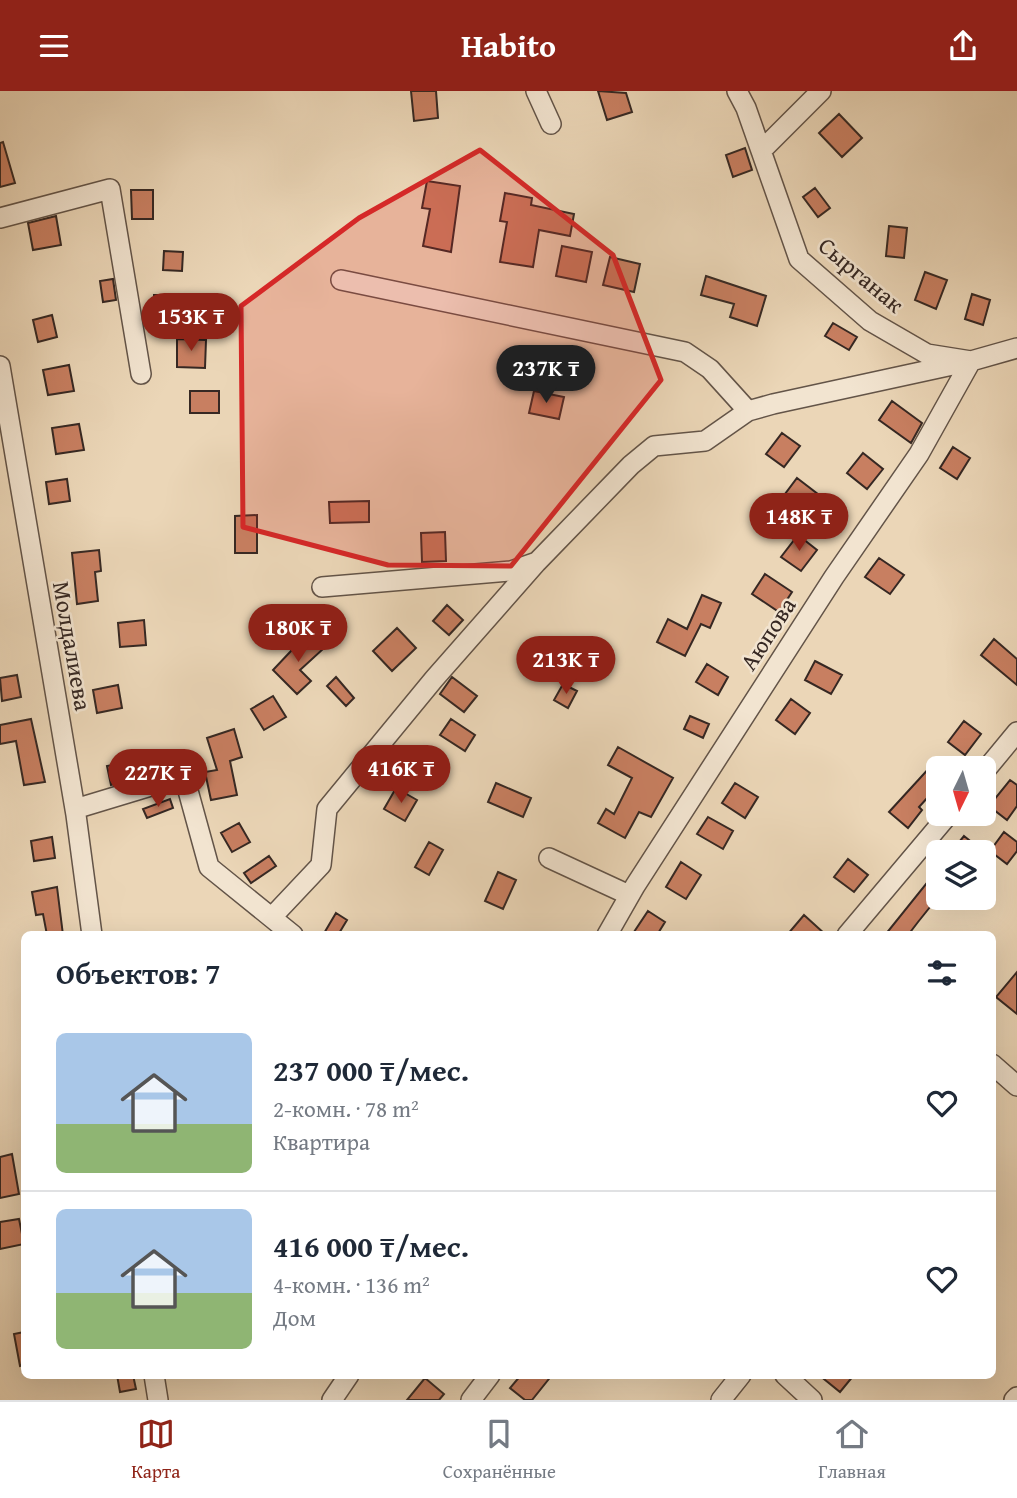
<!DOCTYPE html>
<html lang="ru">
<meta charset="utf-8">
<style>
body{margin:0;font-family:"Gentium Book Plus",serif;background:#f2f2f3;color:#1f2937;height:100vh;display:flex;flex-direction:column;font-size:26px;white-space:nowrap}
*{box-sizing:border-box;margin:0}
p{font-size:23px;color:#747a83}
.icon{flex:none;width:38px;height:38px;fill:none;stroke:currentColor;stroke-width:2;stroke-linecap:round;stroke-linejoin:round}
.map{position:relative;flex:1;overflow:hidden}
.sheet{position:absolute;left:21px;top:840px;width:975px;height:448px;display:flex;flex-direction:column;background:#fff;border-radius:10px;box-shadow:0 7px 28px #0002}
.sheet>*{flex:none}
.needle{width:46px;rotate:185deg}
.tools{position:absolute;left:926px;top:665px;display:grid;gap:14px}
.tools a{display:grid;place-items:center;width:70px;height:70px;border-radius:10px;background:#fff;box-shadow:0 7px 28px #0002;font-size:35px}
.price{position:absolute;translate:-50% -60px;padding:0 16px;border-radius:24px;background:#8f2418;color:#fff;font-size:23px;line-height:46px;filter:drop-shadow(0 2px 4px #0008)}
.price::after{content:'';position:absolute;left:50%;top:42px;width:21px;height:16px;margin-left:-10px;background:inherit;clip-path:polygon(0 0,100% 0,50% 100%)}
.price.on{background:#222;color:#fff}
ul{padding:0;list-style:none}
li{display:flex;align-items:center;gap:21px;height:175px;padding:0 35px}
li+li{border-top:2px solid #e0e1e3}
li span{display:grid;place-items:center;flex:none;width:196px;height:140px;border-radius:10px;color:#555}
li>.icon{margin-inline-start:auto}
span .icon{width:84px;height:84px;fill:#fffc;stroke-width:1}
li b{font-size:30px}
h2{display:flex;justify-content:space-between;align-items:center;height:84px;padding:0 35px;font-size:30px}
header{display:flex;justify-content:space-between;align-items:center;height:91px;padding:0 35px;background:#8f2418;color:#fff;font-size:32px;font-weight:600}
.dock{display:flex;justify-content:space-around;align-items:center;height:98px;border-top:2px solid #e0e1e3;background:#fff;font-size:19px;color:#747a83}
.dock a{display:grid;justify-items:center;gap:4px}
.dock .on{color:#8f2418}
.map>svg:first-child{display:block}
</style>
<header><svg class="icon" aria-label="menu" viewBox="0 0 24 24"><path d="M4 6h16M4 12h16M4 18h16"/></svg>Habito<svg class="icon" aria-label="share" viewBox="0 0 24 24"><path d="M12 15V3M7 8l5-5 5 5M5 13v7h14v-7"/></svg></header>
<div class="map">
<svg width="1017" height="1309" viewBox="0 0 1017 1309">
<rect width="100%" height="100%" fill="#ebd6b7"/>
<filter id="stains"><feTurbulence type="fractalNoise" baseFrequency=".00286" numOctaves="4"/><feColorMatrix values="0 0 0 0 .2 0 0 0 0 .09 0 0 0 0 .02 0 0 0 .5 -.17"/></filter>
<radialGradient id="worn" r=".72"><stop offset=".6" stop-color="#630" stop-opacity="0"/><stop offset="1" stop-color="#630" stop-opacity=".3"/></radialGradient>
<path fill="#c87f61" stroke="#362823" stroke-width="2" d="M411,0H436L438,27L414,30Z
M598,0L626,2L632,21L607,29Z
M839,23L862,47L842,66L819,42Z
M3,51L15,92L0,96V52Z
M745,57L752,79L733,86L726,64Z
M427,90L460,95L451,161L423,155L430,118L422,117Z
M815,97L830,117L818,126L803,106Z
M131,99H153V128H132Z
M505,102L532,107L531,114L574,123L570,145L539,139L533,176L500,171L507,131L500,130Z
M56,125L61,154L33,159L28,132Z
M889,135L907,137L904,167L886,165Z
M562,155L592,161L586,191L556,185Z
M164,160L183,161L182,180L163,179Z
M610,166L640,173L634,201L603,194Z
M925,181L947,189L936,218L915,209Z
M706,185L766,205L757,235L730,226L734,213L701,204Z
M113,188L116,209L103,211L100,190Z
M972,203L990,209L983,234L965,228Z
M154,204H178V227L154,226Z
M52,224L57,246L38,251L33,229Z
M833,232L857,246L849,259L825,245Z
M177,248L206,249L205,277L177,276Z
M69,274L74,300L48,304L43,279Z
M190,300H219V322H190Z
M534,300L564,306L559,328L529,322Z
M892,310L922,332L911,352L879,329Z
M79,333L84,359L56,363L52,337Z
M782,342L800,355L784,376L766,363Z
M953,356L970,367L957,388L940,377Z
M863,362L883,378L867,398L847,382Z
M797,387L823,407L805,431L779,411Z
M67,388L70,410L49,413L46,391Z
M369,410V431L330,432L329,411Z
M257,424V462H235V425Z
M445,441L446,470L422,471L421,442Z
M798,444L817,459L801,480L781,466Z
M99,459L101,480L95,481L98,510L77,513L72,462Z
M879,467L904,484L890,503L865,486Z
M765,483L792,501L779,521L752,503Z
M702,504L721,512L710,537L701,533L685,565L657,551L668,528L687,538Z
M447,514L463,529L449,544L433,530Z
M144,529L146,554L120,556L118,532Z
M397,537L416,557L392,580L373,560Z
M308,542L323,558L300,579L311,590L297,603L273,579Z
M994,548L1017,568V594L981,564Z
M815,570L842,584L831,603L805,589Z
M707,573L728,586L718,604L696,591Z
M17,584L21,606L2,610L0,587Z
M336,586L354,607L346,615L327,595Z
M452,586L477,605L464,621L440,603Z
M563,593L577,600L568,617L554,609Z
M118,594L122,617L97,622L93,599Z
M273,605L286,626L264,639L251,618Z
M791,608L810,622L795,643L776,629Z
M690,625L709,633L703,647L684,638Z
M31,628L45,691L24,694L16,650L0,653V634Z
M451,628L475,644L465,660L440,644Z
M964,630L981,643L965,664L948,651Z
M234,638L242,666L230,670L237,704L211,709L205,681L217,679L207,647Z
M618,656L673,687L651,726L639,721L625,747L598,732L606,718L614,723L632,687L608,674Z
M123,672L127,689L111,694L107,675Z
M932,674L938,680V695L919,716L922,719L908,737L889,721Z
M1010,689L1017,694V715L1007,729L989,715Z
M496,692L531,707L523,726L488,711Z
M735,692L758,706L745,727L722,712Z
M396,697L417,709L405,730L384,718Z
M170,708L173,717L147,727L143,718Z
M708,726L733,740L723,758L697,743Z
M239,732L250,751L232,761L221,742Z
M1004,741L1017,751V760L1007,773L990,760Z
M964,745L984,761H951Z
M52,746L55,767L34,770L31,750Z
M429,751L443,759L429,784L415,776Z
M269,765L276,775L251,792L244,782Z
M848,768L868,784L854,801L834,786Z
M681,771L701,784L686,808L666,796Z
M938,778V806L918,831L908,844H885Z
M498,781L516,789L503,818L485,810Z
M57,796L63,844H47L43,823L36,824L32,801Z
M648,820L665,831L657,844H632Z
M336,822L347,829L338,844H323Z
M804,824L826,844H787Z
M1017,881V923L996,906Z
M12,1063L19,1103L0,1107V1066Z
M19,1128L24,1153L0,1158V1131Z
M24,1241V1274L20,1275L14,1243Z
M117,1284H133L136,1298L120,1301Z
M521,1284H552L532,1309H525L510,1297Z
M819,1284H854L840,1301Z
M425,1287L444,1303L439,1309H407Z"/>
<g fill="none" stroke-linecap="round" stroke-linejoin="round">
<g stroke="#635448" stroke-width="22">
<path id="minor" d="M536,0L551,33
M737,0L746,17L799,168L870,230L927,263L971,270L1017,257
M761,60L821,0
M0,127L110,98L141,283
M341,189L685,261L710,278L748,320
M0,275L76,724L92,844
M322,496L511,480L537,471L631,374L654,355L705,350L748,320L773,313L971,270
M984,681L1017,641
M75,718L184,685L209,776L293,844
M549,767L629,804
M272,826L321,774L327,718L434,588L536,472
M607,844L635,795L834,486L919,363L971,270
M847,844L949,723
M992,973L1017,995
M154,1284L158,1309
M785,1284L812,1309
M332,1309L349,1284
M471,1309L490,1284
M721,1309L741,1284
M1014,1309L1017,1306"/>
</g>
<use href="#minor" stroke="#f2e4d0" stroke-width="19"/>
</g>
<path fill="#d62828" fill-opacity="0.2" stroke="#d62828" stroke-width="5" stroke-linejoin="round" d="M480,59L613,164L661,289L511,475L388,474L243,436L241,215L359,127Z"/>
<g text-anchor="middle" stroke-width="5" stroke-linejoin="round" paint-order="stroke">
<g font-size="24" fill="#362823" stroke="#f2e4d0">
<text transform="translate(861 184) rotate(40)" y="8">Сырганак</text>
<text transform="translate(768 543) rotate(-57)" y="8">Аюпова</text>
<text transform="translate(72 555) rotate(80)" y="8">Молдалиева</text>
</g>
</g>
<rect width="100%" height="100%" filter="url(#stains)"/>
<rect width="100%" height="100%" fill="url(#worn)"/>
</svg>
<div class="tools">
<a><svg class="needle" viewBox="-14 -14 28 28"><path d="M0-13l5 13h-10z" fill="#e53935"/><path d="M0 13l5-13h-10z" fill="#747a83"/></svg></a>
<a><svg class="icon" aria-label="layers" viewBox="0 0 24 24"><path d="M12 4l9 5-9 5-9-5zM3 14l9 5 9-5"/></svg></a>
</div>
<b class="price" style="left:191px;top:262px">153K ₸</b>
<b class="price on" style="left:546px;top:314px">237K ₸</b>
<b class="price" style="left:799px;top:462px">148K ₸</b>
<b class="price" style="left:298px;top:573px">180K ₸</b>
<b class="price" style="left:566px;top:605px">213K ₸</b>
<b class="price" style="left:401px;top:714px">416K ₸</b>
<b class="price" style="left:158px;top:718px">227K ₸</b>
<section class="sheet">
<h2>Объектов: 7<svg class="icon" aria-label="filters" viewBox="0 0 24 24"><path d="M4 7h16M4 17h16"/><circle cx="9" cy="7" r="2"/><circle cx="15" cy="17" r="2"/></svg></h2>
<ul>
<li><span style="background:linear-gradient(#a9c7e8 65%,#8fb573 0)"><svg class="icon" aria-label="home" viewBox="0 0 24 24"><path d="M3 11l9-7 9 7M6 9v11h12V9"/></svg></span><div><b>237 000 ₸/мес.</b><p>2-комн. · 78 m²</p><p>Квартира</p></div><svg class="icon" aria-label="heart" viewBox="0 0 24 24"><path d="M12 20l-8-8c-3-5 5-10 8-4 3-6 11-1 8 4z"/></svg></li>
<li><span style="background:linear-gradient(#a9c7e8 60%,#8fb573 0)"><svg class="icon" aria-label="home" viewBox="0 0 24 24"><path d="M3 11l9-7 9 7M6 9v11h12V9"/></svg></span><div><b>416 000 ₸/мес.</b><p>4-комн. · 136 m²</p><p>Дом</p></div><svg class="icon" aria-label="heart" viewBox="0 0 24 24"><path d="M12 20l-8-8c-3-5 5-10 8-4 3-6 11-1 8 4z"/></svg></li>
</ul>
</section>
</div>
<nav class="dock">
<a class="on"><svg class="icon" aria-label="map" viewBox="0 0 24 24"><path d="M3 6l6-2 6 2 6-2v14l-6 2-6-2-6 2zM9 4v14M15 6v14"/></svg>Карта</a>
<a><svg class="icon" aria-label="saved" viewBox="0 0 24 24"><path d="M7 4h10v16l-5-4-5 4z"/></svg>Сохранённые</a>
<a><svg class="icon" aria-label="home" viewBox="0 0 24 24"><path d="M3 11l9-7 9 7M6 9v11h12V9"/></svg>Главная</a>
</nav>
